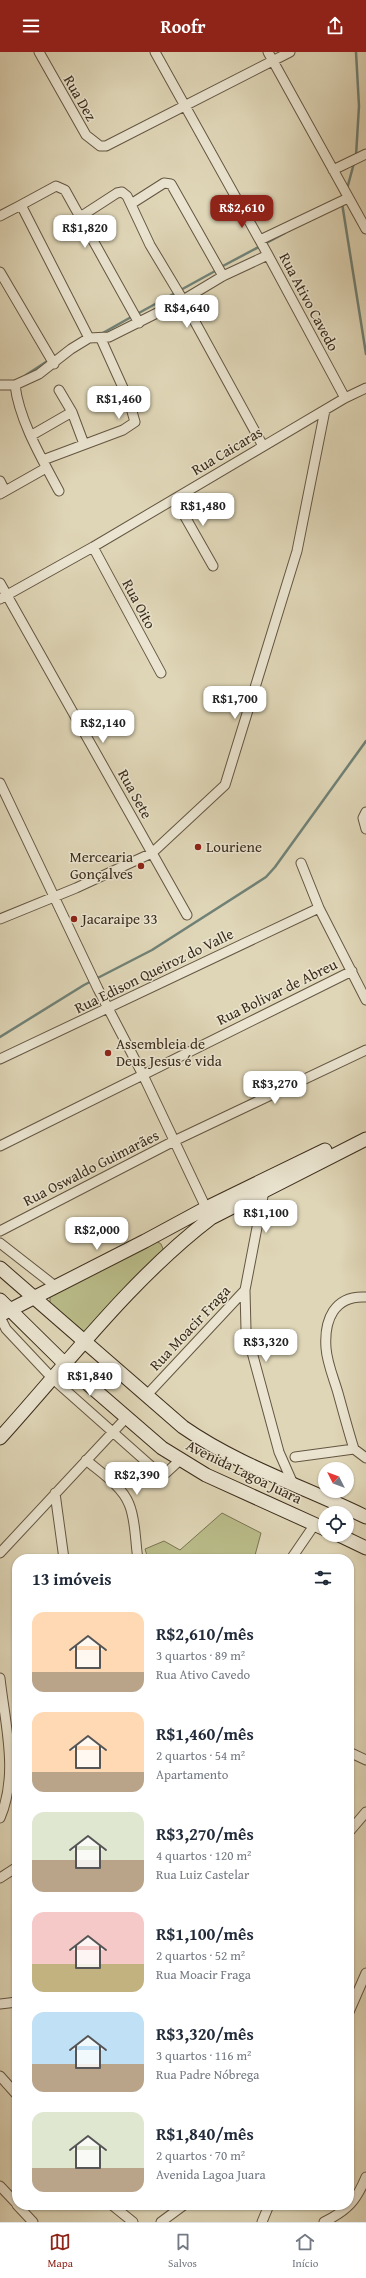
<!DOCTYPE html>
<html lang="pt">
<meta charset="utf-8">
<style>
body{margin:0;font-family:"Gentium Book Plus",serif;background:#f6f6f7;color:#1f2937;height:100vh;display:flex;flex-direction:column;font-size:15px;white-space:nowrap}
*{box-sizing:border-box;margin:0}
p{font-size:13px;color:#747a83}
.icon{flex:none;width:22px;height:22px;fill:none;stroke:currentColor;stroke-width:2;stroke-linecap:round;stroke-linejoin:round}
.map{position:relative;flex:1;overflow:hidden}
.side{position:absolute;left:12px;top:1502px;width:342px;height:656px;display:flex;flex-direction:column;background:#fff;border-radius:16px;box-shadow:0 1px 3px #0004}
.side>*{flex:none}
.needle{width:26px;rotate:312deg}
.controls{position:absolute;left:318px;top:1410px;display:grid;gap:8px}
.controls a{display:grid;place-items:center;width:36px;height:36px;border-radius:50%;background:#fff;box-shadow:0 1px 3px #0004;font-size:20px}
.price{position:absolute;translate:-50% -34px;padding:0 9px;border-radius:8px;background:#fff;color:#222;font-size:13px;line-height:26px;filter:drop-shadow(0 1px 2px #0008)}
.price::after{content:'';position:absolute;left:50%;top:24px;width:12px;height:9px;margin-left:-6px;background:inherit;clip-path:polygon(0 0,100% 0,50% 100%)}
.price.on{background:#8f2418;color:#fff}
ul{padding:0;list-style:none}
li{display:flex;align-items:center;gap:12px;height:100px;padding:0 20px}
li span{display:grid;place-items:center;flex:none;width:112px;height:80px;border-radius:12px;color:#555}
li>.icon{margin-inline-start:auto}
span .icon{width:48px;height:48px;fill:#fffc;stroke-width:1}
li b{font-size:17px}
h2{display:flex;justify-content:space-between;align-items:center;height:48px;padding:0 20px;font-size:17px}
header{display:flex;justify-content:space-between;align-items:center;height:52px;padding:0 20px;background:#8f2418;color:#fff;font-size:18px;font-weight:700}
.dock{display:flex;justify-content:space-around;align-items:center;height:56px;border-top:1px solid #e0e1e3;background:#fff;font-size:11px;color:#747a83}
.dock a{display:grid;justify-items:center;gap:2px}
.dock .on{color:#8f2418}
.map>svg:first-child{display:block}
</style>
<header><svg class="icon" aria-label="menu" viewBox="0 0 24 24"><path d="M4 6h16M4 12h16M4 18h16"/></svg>Roofr<svg class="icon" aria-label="share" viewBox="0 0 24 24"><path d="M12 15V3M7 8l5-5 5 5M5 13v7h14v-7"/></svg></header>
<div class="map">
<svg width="366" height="2170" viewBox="0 0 366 2170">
<rect width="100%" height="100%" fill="#dfd6b7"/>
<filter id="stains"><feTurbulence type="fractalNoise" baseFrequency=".005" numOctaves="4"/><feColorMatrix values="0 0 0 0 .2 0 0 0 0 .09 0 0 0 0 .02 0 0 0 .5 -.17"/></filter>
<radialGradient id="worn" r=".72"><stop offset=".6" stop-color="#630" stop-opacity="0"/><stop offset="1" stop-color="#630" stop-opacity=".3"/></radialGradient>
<path fill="#b9bc89" stroke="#7a7452" d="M156,1189L161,1192L164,1199L87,1282L50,1251V1244Z
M222,1461L261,1481L254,1507H148L145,1497L164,1489L180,1498Z"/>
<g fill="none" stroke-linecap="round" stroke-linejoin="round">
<path stroke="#708176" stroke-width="2.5" d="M356,104L359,54L356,0
M347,137L354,111
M342,151L366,302
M221,215L285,181
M137,262L217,218
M101,282L133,264
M26,323L49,308
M0,985L84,933L152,898L266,825L275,815L366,689"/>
<g stroke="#645642" stroke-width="11">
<path id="street" d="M39,0L86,83L100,94H106L290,0
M155,0L268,203L345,346
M268,0L366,177
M333,118L366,102
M131,152L164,131L171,132L223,224
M0,164L21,153
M80,165L117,141L122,140L127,144L150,193L183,248L263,394
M260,188L348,146
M0,220L54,312
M89,286L21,153L56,134L65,138L139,271
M0,333H15
M59,338L72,360L84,392
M32,383L72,360
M43,408L123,378L135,370L129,349L101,287
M0,429L5,439
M59,439C42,407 19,368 15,333L39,322L71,297L89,286L109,285L183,248L223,224L268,203
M0,442L46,416
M175,447L213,514
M93,495L161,621
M0,531L187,863
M0,547L93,495L345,346L366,336
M0,731L98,937L143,1023L208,1160
M366,760L363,766L366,777
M301,811L319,856L366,948
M0,867L76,836L152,801L225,733L297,499L325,358
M0,1007L319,856
M0,1094L352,919
M262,1135L264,1139L245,1238L246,1278L279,1400L294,1434
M0,1179L174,1089L366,998
M0,1191L55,1234
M0,1265L6,1277L53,1327L160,1422L166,1421L180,1408
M146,1344L245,1238
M354,1397C348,1378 343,1359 338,1341C334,1327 327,1311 326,1296C324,1268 334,1243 366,1245
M295,1405L354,1397L366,1406
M86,1408C100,1420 122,1434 129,1452C136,1468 135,1490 138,1507
M55,1441L64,1507
M0,1501L126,1366
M291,1507L315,1472
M0,1626C5,1672 19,1722 0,1766
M349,1700L366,1708
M349,1780L366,1760
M0,1826L17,1815
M0,1952L17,1950
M349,1960L366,1921
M0,2024L17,2043
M0,2134L17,2152
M17,2153L33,2170
M112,2153L133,2170
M161,2170L184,2153
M262,2170L269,2153
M324,2170C348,2158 356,2149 366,2125"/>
</g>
<g stroke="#3b2c1b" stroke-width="15">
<path id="secondary" d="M0,1216L183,1375C239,1414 305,1435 366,1465
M0,1248L66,1313L162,1396L206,1423L325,1477
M0,1263L145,1189L206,1156L325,1098
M0,1386C67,1312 132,1226 211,1166L366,1087
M339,1483L366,1496"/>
</g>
<use href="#street" stroke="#eae4d0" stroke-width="9"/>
<use href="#secondary" stroke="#eae4d0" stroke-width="13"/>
</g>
<g fill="#8f2418" stroke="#eae4d0" stroke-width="1.5">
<circle cx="198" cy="795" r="4"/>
<circle cx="141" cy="814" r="4"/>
<circle cx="74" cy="867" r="4"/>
<circle cx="108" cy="1001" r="4"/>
</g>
<g text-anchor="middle" stroke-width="3" stroke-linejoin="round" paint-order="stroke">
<g font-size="15" fill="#3b2c1b" stroke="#eae4d0">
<text transform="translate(80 46) rotate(60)" y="5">Rua Dez</text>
<text transform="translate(309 250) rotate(62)" y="5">Rua Ativo Cavedo</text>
<text transform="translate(227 399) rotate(-31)" y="5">Rua Caicaras</text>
<text transform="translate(139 552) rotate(62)" y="5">Rua Oito</text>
<text transform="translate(135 742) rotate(61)" y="5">Rua Sete</text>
<text transform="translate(154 919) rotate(-26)" y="5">Rua Edison Queiroz do Valle</text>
<text transform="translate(277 940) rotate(-26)" y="5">Rua Bolivar de Abreu</text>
<text transform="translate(91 1116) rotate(-27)" y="5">Rua Oswaldo Guimarães</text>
<text transform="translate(190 1276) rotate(-47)" y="5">Rua Moacir Fraga</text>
<text transform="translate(244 1420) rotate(26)" y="5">Avenida Lagoa Juara</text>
</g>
<g font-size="15" fill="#3b2c1b" stroke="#eae4d0" text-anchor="start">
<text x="206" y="800">Louriene</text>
<text x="133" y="810" text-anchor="end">Mercearia<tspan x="133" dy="17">Gonçalves</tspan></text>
<text x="82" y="872">Jacaraipe 33</text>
<text x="116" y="997">Assembleia de<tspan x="116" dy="17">Deus Jesus é vida</tspan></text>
</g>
</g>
<rect width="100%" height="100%" filter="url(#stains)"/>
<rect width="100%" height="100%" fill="url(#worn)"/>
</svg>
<div class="controls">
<a><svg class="needle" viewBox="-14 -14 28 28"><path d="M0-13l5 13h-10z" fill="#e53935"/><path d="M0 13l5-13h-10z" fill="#747a83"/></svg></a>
<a><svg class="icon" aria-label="locate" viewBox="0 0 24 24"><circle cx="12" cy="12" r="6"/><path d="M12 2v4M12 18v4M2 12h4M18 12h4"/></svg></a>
</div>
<b class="price on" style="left:242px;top:177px">R$2,610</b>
<b class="price" style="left:85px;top:197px">R$1,820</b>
<b class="price" style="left:187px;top:277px">R$4,640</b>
<b class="price" style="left:119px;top:368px">R$1,460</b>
<b class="price" style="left:203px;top:475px">R$1,480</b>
<b class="price" style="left:235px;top:668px">R$1,700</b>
<b class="price" style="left:103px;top:692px">R$2,140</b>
<b class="price" style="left:275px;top:1053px">R$3,270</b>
<b class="price" style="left:266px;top:1182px">R$1,100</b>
<b class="price" style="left:97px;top:1199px">R$2,000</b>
<b class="price" style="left:266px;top:1311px">R$3,320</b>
<b class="price" style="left:90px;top:1345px">R$1,840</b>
<b class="price" style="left:137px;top:1444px">R$2,390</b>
<section class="side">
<h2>13 imóveis<svg class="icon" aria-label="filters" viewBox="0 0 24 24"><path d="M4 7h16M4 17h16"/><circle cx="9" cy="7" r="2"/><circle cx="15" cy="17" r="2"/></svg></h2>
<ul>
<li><span style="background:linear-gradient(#ffd9b3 75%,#b9a48a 0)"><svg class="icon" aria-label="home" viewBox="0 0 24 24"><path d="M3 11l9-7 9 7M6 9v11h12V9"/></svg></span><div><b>R$2,610/mês</b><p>3 quartos · 89 m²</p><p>Rua Ativo Cavedo</p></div></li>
<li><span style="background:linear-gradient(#ffd9b3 75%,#b9a48a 0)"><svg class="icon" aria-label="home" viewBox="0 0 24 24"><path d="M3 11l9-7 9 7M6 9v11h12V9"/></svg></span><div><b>R$1,460/mês</b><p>2 quartos · 54 m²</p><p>Apartamento</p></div></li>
<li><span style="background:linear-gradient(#dfe7d0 60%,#b9a48a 0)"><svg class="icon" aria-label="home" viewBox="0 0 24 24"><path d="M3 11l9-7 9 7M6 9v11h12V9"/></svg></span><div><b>R$3,270/mês</b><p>4 quartos · 120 m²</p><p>Rua Luiz Castelar</p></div></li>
<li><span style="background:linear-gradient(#f6c9c9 65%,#c2b280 0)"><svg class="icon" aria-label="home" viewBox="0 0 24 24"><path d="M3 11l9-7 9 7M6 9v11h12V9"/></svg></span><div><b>R$1,100/mês</b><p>2 quartos · 52 m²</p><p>Rua Moacir Fraga</p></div></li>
<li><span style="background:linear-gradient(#bfe0f5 65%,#b9a48a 0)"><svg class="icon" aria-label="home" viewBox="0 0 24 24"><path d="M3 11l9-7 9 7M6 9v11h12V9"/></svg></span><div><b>R$3,320/mês</b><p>3 quartos · 116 m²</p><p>Rua Padre Nóbrega</p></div></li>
<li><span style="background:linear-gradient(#dfe7d0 70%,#b9a48a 0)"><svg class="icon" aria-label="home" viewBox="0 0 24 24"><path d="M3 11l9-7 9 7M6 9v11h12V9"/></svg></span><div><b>R$1,840/mês</b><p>2 quartos · 70 m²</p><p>Avenida Lagoa Juara</p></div></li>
</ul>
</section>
</div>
<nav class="dock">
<a class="on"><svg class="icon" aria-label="map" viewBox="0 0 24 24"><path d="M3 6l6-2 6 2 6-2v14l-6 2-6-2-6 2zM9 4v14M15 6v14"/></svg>Mapa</a>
<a><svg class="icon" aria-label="saved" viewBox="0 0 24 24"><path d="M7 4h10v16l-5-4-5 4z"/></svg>Salvos</a>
<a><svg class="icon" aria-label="home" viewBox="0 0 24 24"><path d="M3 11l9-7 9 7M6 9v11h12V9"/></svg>Início</a>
</nav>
